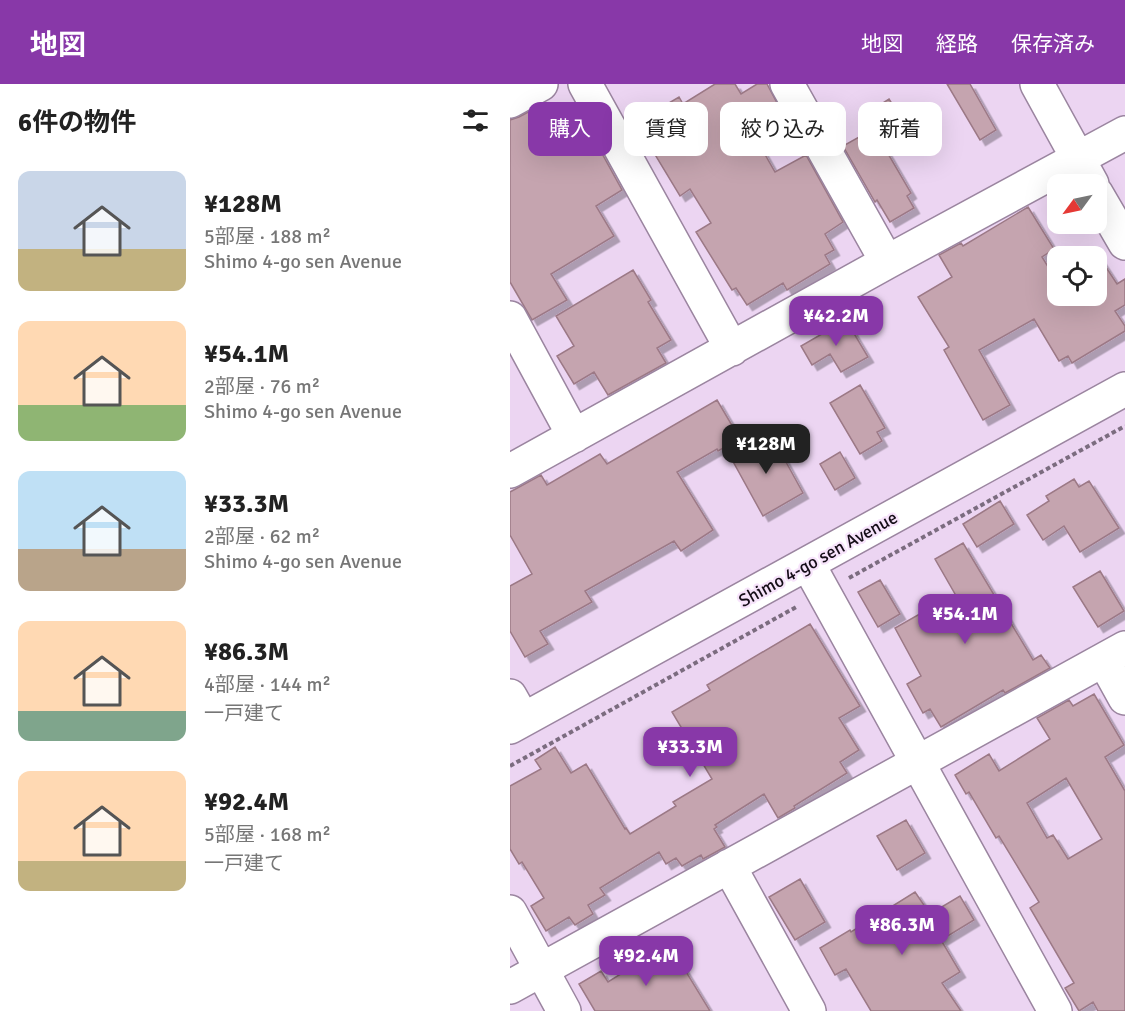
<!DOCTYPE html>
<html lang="ja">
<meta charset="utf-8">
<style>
body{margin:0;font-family:Signika,"Noto Sans JP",sans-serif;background:#f2f2f2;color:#222;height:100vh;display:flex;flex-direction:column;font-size:22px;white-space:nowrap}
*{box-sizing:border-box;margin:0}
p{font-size:20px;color:#767676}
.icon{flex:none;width:33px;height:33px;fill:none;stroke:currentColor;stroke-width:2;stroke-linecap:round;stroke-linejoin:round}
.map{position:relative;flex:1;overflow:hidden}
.panel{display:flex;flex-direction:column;background:#fff;width:510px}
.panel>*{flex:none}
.banner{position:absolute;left:18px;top:18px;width:507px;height:54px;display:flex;gap:12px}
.needle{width:39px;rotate:237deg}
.buttons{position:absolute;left:537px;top:90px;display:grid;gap:12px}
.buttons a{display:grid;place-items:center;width:60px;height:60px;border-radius:12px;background:#fff;box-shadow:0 6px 24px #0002;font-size:30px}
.price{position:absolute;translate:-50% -51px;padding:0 14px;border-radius:12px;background:#8838a8;color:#fff;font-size:20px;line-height:39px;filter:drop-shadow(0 2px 3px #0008)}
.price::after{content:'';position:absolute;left:50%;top:36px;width:18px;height:14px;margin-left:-9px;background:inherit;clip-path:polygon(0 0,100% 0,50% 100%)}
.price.on{background:#222;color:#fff}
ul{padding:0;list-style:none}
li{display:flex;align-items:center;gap:18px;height:150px;padding:0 18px}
li span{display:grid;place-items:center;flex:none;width:168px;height:120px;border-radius:12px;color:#555}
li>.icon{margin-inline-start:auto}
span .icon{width:72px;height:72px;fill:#fffc;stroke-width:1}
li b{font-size:26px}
h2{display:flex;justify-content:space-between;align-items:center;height:72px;padding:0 18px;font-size:26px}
.tag{padding:0 21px;border-radius:12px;background:#fff;box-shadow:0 6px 24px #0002;font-size:21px;line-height:54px}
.tag.on{background:#8838a8;color:#fff}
header{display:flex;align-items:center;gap:36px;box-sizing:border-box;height:84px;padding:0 30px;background:#8838a8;color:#fff}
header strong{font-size:28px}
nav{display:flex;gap:33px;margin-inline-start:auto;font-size:21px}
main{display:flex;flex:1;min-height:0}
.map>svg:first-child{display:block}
</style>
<header>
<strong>地図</strong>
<nav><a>地図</a><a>経路</a><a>保存済み</a></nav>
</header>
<main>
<section class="panel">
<h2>6件の物件<svg class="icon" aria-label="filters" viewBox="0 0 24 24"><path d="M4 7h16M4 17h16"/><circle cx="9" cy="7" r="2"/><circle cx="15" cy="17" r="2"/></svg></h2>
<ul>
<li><span style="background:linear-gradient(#c9d6e8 65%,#c2b280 0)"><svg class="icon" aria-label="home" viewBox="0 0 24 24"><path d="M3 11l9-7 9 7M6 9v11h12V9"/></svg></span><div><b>¥128M</b><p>5部屋 · 188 m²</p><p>Shimo 4-go sen Avenue</p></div></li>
<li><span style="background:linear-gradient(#ffd9b3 70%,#8fb573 0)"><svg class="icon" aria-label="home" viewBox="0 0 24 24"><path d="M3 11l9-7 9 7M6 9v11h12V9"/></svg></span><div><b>¥54.1M</b><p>2部屋 · 76 m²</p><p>Shimo 4-go sen Avenue</p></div></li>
<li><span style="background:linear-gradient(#bfe0f5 65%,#b9a48a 0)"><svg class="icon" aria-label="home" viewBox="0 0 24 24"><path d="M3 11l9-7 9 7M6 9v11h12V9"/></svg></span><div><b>¥33.3M</b><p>2部屋 · 62 m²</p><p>Shimo 4-go sen Avenue</p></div></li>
<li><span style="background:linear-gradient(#ffd9b3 75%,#7fa58c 0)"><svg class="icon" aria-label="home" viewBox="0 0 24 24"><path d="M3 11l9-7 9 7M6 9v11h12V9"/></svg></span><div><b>¥86.3M</b><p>4部屋 · 144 m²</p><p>一戸建て</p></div></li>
<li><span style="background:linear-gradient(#ffd9b3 75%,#c2b280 0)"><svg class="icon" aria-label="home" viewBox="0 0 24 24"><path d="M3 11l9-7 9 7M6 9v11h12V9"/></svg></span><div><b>¥92.4M</b><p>5部屋 · 168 m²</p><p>一戸建て</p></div></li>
</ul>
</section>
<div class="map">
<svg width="615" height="927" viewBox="0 0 615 927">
<defs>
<filter id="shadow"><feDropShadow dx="5.5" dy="5.5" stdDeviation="0" flood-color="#0004"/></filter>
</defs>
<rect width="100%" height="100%" fill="#ecd5f2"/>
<path fill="#c5a4af" stroke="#9c7986" stroke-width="1.5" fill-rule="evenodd" filter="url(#shadow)" d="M205,0H225L231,10L247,0H257L276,36L245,53L265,88L296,71L333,138L315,150L324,166L315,171L320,180L277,206L273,199L237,221L226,204L222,206L186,148L201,139L180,105L170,112L141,64L145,61L130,36L169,13L173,20Z
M437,0H460L486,46L470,56Z
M379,15L395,41L370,56L401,109L397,112L404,124L380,138L367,116L365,118L333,62L360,47L351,33Z
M35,19L54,49L74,37L112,106L86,122L104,152L41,190L57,216L22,236L0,198V36L9,33Z
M518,123L544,165L532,173L548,199V212H586V168L607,200L615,195V221L605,227L615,242V247L562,279L558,272L549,277L524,235L469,266L500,321L473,336L434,266L439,263L408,213L442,193L429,171L451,159L453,162Z
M123,186L141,216L138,218L161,256L147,264L156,279L98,311L84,288L64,300L47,272L64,262L46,232Z
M336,236L358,273L331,288L320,270L302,281L291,262Z
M350,301L375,344L367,348L372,357L350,370L320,319Z
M207,316L230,355L208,367L207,365L167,388L203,446L171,467L164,457L75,507L82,518L30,547L38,560L15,573L0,547V502L22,490L0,451V408L31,391L37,401L90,370L97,380Z
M260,349L293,409L253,432L220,372Z
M330,368L345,394L325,406L310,380Z
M564,395L569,403L579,397L609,444L570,468L554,442L533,456L517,431L539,417L536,412Z
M490,417L504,440L467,463L453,440Z
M453,459L523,576L531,571L540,584L495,609L493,606L431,643L420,625L413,629L397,600L411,592L385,544L445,510L425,475Z
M590,487L614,527L588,543L563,503Z
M370,496L390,530L368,543L348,508Z
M300,540L350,622L329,634L349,666L330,678L337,689L284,722L285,724L268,734L254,710L205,741L207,743L204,745L215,763L193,775L191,771L172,782L166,774L156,780L149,768L90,804L95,811L78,821L83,830L65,841L59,833L36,847L21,822L34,814L12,778L9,780L0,765V702L31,685L25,676L45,663L61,689L76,680L115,745L116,744L120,750L166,722L163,718L202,695L162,628L200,606L197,601Z
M584,610L614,661L595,673L615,707V927H588L583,918L569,927L555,904L564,899L520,824L529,818L489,752L486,754L459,708L456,710L445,691L479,670L489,687L540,655L527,634L559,616L563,622ZM556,694L592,755L558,775L543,751L537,754L517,719Z
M396,736L415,769L387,786L367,752Z
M290,795L315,838L285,856L259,813Z
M405,808L420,830L450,812L464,836L431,856L450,888L432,899L451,927H361L336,885L325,891L310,864L340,846L341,848Z
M155,860L161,870L164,868L200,927H85L69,900L91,887L98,898L138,873L137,871Z"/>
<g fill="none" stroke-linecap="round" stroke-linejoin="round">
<g stroke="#9b85a0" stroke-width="36">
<path id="minor" d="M75,0L222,265
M277,0L377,178
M527,0L582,100
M0,17L31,0
M586,109L615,159
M0,234L64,352
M0,387L377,178L615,49
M298,480L545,927
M594,576L615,614
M0,612L13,635
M0,643L615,305
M219,782L299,927
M0,828L54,927
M0,903L615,564"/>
</g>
<path stroke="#7b6c7f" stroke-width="4" stroke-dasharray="4.5 3" stroke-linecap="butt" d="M339,494L615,342
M0,682L288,522"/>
<use href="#minor" stroke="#fff" stroke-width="33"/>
</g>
<g text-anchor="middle" stroke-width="4.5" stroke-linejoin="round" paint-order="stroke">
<g font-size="18" fill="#150d17" stroke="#f7e4fb">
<text transform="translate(308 475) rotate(-29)" y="6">Shimo 4-go sen Avenue</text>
</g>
</g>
</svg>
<div class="buttons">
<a><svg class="needle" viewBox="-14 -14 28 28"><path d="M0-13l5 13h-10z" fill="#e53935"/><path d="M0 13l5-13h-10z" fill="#767676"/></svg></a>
<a><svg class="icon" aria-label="locate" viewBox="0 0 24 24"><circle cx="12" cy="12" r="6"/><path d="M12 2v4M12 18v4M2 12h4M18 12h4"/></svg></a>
</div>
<b class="price" style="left:326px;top:263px">¥42.2M</b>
<b class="price on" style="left:256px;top:391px">¥128M</b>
<b class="price" style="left:455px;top:561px">¥54.1M</b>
<b class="price" style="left:180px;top:694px">¥33.3M</b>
<b class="price" style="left:392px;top:872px">¥86.3M</b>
<b class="price" style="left:136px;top:903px">¥92.4M</b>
<div class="banner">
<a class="tag on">購入</a>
<a class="tag">賃貸</a>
<a class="tag">絞り込み</a>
<a class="tag">新着</a>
</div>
</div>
</main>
